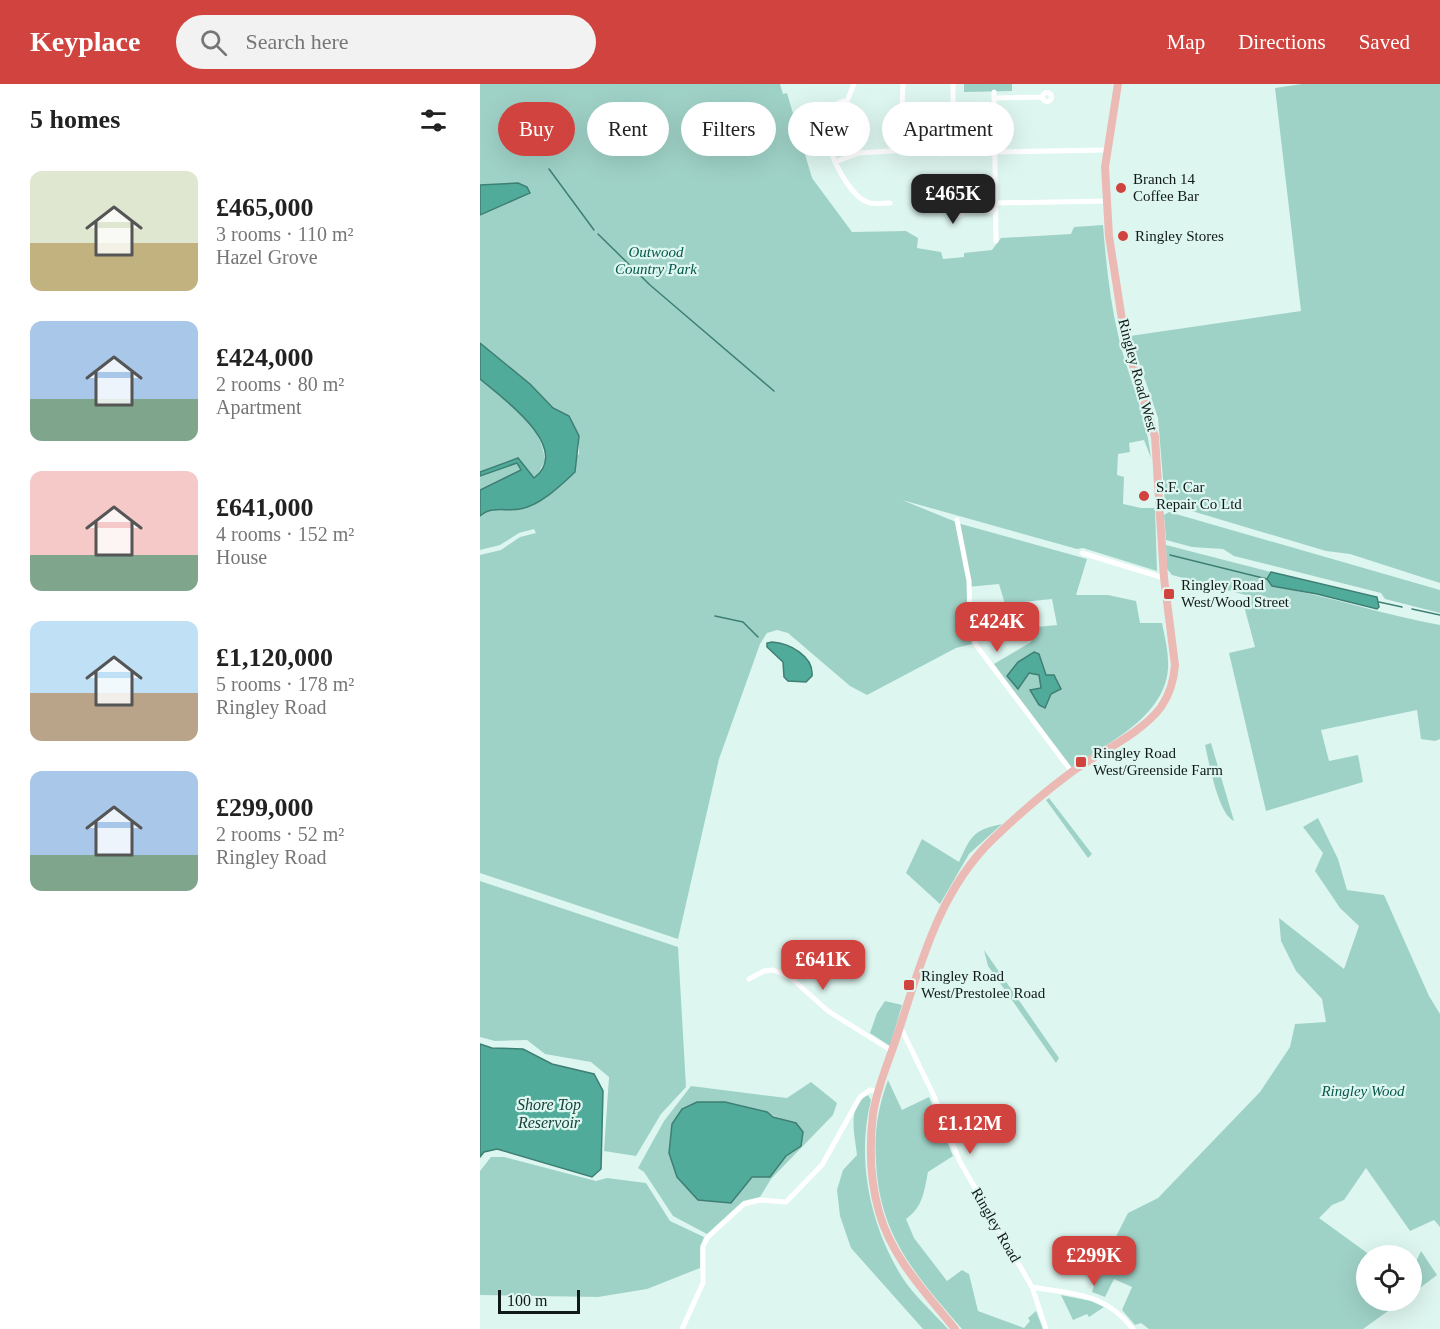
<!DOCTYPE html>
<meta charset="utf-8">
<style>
body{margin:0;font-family:Georgia,serif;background:#f2f2f2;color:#222;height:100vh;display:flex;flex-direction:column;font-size:22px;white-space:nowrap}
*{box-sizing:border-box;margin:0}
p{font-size:20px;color:#767676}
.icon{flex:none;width:33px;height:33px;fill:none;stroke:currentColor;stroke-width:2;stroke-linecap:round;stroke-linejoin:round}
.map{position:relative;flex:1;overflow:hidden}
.side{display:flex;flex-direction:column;background:#fff;width:480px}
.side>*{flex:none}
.hud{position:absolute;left:18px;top:18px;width:570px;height:54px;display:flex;gap:12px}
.tools{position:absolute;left:876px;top:1161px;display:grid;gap:12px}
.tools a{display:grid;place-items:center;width:66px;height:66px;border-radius:50%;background:#fff;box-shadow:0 6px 24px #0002;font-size:30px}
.scale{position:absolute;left:18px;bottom:15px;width:82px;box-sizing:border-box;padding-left:6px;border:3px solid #101917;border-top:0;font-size:16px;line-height:21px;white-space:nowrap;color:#101917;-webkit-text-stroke:4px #def6f0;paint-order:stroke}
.price{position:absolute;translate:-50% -51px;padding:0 14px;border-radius:12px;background:#d1433e;color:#fff;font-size:20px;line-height:39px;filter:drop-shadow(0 2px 3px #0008)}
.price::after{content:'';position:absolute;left:50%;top:36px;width:18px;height:14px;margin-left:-9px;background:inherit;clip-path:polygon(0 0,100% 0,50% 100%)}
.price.selected{background:#222;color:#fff}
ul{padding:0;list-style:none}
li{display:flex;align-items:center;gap:18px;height:150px;padding:0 30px}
li span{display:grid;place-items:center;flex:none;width:168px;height:120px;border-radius:12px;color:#555}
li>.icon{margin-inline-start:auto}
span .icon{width:72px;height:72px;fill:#fffc;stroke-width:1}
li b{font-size:26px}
h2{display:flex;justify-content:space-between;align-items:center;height:72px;padding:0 30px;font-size:26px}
.pill{padding:0 21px;border-radius:27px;background:#fff;box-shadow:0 6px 24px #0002;font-size:21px;line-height:54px}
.pill.selected{background:#d1433e;color:#fff}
header{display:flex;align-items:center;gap:36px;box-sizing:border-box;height:84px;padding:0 30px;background:#d1433e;color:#fff}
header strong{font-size:28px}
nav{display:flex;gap:33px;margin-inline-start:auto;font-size:21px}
.search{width:420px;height:54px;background:#f2f2f2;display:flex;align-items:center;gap:15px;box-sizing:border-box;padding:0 21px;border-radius:33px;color:#767676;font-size:22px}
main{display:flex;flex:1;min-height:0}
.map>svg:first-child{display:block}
</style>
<header>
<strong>Keyplace</strong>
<div class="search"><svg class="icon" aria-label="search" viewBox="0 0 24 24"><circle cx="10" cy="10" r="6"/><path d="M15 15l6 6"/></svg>Search here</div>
<nav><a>Map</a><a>Directions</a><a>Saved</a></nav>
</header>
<main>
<section class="side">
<h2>5 homes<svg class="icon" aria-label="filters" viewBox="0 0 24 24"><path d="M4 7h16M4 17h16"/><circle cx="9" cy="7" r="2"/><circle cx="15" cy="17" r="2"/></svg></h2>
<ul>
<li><span style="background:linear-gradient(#dfe7d0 60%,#c2b280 0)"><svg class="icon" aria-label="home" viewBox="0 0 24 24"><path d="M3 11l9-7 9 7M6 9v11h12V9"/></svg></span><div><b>£465,000</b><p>3 rooms · 110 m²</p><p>Hazel Grove</p></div></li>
<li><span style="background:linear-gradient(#a9c7e8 65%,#7fa58c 0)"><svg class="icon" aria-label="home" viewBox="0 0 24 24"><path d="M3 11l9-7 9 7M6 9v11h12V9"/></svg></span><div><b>£424,000</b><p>2 rooms · 80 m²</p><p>Apartment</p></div></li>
<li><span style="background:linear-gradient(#f6c9c9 70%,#7fa58c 0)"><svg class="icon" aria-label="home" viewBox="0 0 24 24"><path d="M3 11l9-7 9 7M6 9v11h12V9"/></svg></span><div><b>£641,000</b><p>4 rooms · 152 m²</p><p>House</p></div></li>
<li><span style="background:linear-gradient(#bfe0f5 60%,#b9a48a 0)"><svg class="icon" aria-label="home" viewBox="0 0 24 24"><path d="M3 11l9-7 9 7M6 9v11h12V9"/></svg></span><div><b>£1,120,000</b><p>5 rooms · 178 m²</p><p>Ringley Road</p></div></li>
<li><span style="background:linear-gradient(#a9c7e8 70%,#7fa58c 0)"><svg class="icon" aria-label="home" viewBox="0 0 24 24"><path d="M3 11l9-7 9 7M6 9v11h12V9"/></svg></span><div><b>£299,000</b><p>2 rooms · 52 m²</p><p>Ringley Road</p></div></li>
</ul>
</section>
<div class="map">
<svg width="960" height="1245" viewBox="0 0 960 1245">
<rect width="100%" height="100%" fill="#def6f0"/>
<path fill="#9fd2c7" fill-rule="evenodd" d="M0,0H300L303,10L307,9L332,94L372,148L426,147L438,154L437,164L461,168L463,175L484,173V169L512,166L521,154L591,150L594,143L623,141C626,179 630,217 639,255C649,295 667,333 671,374L664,356L649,359L650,368L638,370L637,391L644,393L643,420L661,424H675L677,487L603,464L597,465L422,416L481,440L607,475L596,511H628L656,517L660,539H682C685,554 689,570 688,585C684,634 627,659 591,684L514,580L551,558L557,543L577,541L572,515L525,520L519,500L487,503V541L492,560L476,564L387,611L370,602L308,549L297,546L287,549L280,560L239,675L198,855L0,789V471L21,466L40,453L56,449L54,445L39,449L20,461L0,466V432C10,423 27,424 40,426L99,370V352L89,332L73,324L50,300L0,259Z
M484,0H532V7L484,8Z
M822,0H960V499L870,470L846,467L685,419L678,334L650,252L821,227L795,4Z
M0,295C28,318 61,337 65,377L56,393L51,392L38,374L0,388Z
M33,379H38L41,386L37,390L0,406V392Z
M689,428L960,506V529L905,515L901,509L754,472L743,465L712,463L686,456L684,431Z
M686,461L791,488L787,495L792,502C850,512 903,531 960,541V655L955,657L941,655L937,626L841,646L849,677L878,671L883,698L786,727L749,569L775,563L764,522L769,512L692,491L687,485Z
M731,659L754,737C738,730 729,678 725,661Z
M569,714L612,770L608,774L566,716Z
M838,734L858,775L867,806L904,811L949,912L960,930V1143L954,1136L930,1147L886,1084L864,1116L852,1121L839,1134L890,1171L886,1172V1216L922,1217L883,1245H669L661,1239L655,1241L642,1226L652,1203L634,1195L625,1213L612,1208L619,1186L648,1129L678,1114L780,1008L810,963L815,940L846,938L842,915L816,887L801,857L799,834L864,885L879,842L860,824L835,787L843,769L823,743Z
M522,740L489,770L460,820L426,789L442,755L479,778C491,752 493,746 522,740Z
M0,797L198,863L206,1003L181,1030L156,1072L124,1067L129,993L111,978L65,970L47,956L15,957L0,953Z
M504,866L579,974L576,979L508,882Z
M405,917L422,921L410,962L390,949L397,929Z
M408,996L422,1026L449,1013L473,1072L448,1088C444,1108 443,1123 426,1135L434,1154L467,1197L482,1186L489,1190L498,1227L544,1244L550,1237L548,1234L556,1227L563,1245H482C436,1191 399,1152 396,1077C394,1048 398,1023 408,996Z
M331,998L357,1019L353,1031L291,1095L280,1113L263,1117L227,1150L193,1132L164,1088L158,1084L184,1037L211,1002L307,1014ZM217,1018L260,1021L316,1039L321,1062L306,1072L290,1093H272C257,1110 241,1119 218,1116L197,1093L189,1069L192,1040Z
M388,1011L391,1016C376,1076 390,1141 422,1193C434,1212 453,1228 468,1245H443L371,1164L360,1132L357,1106L363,1086L377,1071C375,1051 366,1022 388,1011Z
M11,1073H24L116,1097L127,1094L166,1099L190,1137L224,1153L220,1164V1184L167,1205L118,1213L0,1211V1087Z
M941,1167L957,1191L932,1210V1186Z
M581,1211L611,1217L624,1223L609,1233L607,1230L593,1236Z"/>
<path fill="#51ab9a" stroke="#3e7f73" stroke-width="1.5" d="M38,99L47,103L50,109L0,131V101Z
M0,259L50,300L73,324L89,332L99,352L95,388C81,401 60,422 40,425C28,428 12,421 0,432V406L41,386L37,379L0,392V388L38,374L54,394C94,364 20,312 0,295Z
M791,488L897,513L899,523L897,525L837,510L792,502L787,495Z
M292,558C309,559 334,572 332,592L326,598L308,597L304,593L303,578L287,563V559Z
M554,568L559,570L566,591H574L581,605L571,610L565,624L559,621L550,606L561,604L559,591L549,589L538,605L527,592L538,578Z
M0,960L12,964L43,965L72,980L114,990L123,1007L121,1085L112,1093L17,1065L4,1068L0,1073Z
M217,1018H245L287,1028L293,1033L316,1039L323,1048L321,1062L306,1072L290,1093H272L251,1119L218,1116L197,1093L189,1069L192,1040L202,1025Z"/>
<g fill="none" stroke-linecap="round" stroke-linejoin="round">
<path stroke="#3e7f73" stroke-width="1.5" d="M69,85L114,146
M118,150L170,201L294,307
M690,471L787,495
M899,518L922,523
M932,525L960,531
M235,532L263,538L278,553"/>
<path stroke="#fff" stroke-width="5" d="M514,8L516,157
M562.5 13a4.5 4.5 0 1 1 9 0a4.5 4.5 0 1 1-9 0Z
M514,14L562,13
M367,17L374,0
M473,18V0
M333,24L344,25L364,17L371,22
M461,58L458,64L462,70
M420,66L423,0
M515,68L627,66
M353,73C359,87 373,115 390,119C396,120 403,119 410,119
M355,78L379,69L458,64
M516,119L625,117
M475 127a4 4 0 1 1 8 0a4 4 0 1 1-8 0Z
M483,127H516
M477,436L489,497L490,538L496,561L592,688
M602,469L684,494
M269,895L284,887L293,886L310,893L348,927L412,967
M420,942L454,1012L479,1076L552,1203L566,1245
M552,1203C595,1211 624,1208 653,1245
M202,1245L223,1199V1162L228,1153L264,1120L280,1116L306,1118L342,1081L380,1013L390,1006L398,1007"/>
<path stroke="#ecbab5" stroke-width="8" d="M475,1245C446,1209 412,1174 399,1128C390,1096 389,1063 393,1030C397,1003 409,977 417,952C440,882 459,806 514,754C538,731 566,707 593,687C620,668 662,649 681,623C690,610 694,596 695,581L684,494L675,353L645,255L629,152L625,83L638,0"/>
</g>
<g fill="#d1433e" stroke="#def6f0" stroke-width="2">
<circle cx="641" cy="104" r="6"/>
<circle cx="643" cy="152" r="6"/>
<circle cx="664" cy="412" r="6"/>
<rect x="683" y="504" width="12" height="12" rx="3"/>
<rect x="595" y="672" width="12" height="12" rx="3"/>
<rect x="423" y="895" width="12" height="12" rx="3"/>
</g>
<g text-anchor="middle" stroke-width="4.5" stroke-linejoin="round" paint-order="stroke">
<g font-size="15" fill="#101917" stroke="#def6f0" text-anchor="start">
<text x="653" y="100">Branch 14<tspan x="653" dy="17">Coffee Bar</tspan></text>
<text x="655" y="157">Ringley Stores</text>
<text x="676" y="408">S.F. Car<tspan x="676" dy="17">Repair Co Ltd</tspan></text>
<text x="701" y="506">Ringley Road<tspan x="701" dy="17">West/Wood Street</tspan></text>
<text x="613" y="674">Ringley Road<tspan x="613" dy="17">West/Greenside Farm</tspan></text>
<text x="441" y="897">Ringley Road<tspan x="441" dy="17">West/Prestolee Road</tspan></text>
</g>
<g font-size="15" font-style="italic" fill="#06574b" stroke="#def6f0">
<text x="176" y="173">Outwood<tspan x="176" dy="17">Country Park</tspan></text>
<text x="883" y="1012">Ringley Wood</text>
</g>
<g font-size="15" fill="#101917" stroke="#def6f0">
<text transform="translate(658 291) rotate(75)" y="5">Ringley Road West</text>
<text transform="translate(516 1141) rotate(60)" y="5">Ringley Road</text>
</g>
<g font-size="16" font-style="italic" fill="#19433b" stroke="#def6f0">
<text x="69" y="1026">Shore Top<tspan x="69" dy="18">Reservoir</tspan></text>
</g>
</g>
</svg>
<div class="tools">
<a><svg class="icon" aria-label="locate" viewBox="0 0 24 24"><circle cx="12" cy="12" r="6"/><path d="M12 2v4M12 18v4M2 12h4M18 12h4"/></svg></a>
</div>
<div class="scale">100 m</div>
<b class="price selected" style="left:473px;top:141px">£465K</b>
<b class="price" style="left:517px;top:569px">£424K</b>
<b class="price" style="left:343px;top:907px">£641K</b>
<b class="price" style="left:490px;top:1071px">£1.12M</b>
<b class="price" style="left:614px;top:1203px">£299K</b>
<div class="hud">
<a class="pill selected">Buy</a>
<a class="pill">Rent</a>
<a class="pill">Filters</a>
<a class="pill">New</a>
<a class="pill">Apartment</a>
</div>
</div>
</main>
